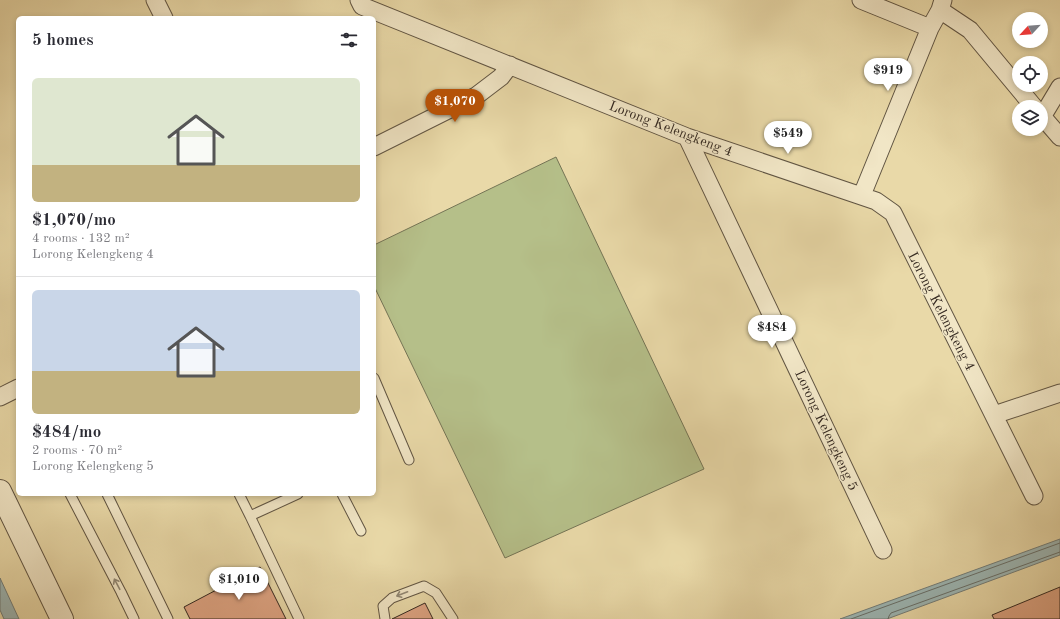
<!DOCTYPE html>
<meta charset="utf-8">
<style>
body{margin:0;font-family:"Old Standard TT",serif;background:#f2f2f3;color:#2b2b33;height:100vh;display:flex;flex-direction:column;font-size:15px;white-space:nowrap}
*{box-sizing:border-box;margin:0}
p{font-size:13px;color:#7c7c81}
.icon{flex:none;width:22px;height:22px;fill:none;stroke:currentColor;stroke-width:2;stroke-linecap:round;stroke-linejoin:round}
.map{position:relative;flex:1;overflow:hidden}
.side{position:absolute;left:16px;top:16px;width:360px;height:480px;display:flex;flex-direction:column;background:#fff;border-radius:6px;box-shadow:0 2px 6px #0003}
.side>*{flex:none}
.needle{width:26px;rotate:244deg}
.tools{position:absolute;left:1012px;top:12px;display:grid;gap:8px}
.tools a{display:grid;place-items:center;width:36px;height:36px;border-radius:50%;background:#fff;box-shadow:0 2px 6px #0003;font-size:20px}
.price{position:absolute;translate:-50% -34px;padding:0 9px;border-radius:14px;background:#fff;color:#222;font-size:13px;line-height:26px;filter:drop-shadow(0 1px 2px #0008)}
.price::after{content:'';position:absolute;left:50%;top:24px;width:12px;height:9px;margin-left:-6px;background:inherit;clip-path:polygon(0 0,100% 0,50% 100%)}
.price.active{background:#b45309;color:#fff}
ul{padding:0;list-style:none}
li{display:grid;align-content:center;gap:8px;height:212px;padding:0 16px}
li+li{border-top:1px solid #e1e1e2}
li span{display:grid;place-items:center;height:124px;border-radius:6px;color:#555}
li>.icon{margin-inline-start:auto}
span .icon{width:72px;height:72px;fill:#fffc;stroke-width:1}
li b{font-size:17px}
h2{display:flex;justify-content:space-between;align-items:center;height:48px;padding:0 16px;font-size:17px}
.map>svg:first-child{display:block}
</style>
<div class="map">
<svg width="1060" height="619" viewBox="0 0 1060 619">
<rect width="100%" height="100%" fill="#e9d9a8"/>
<filter id="stains"><feTurbulence type="fractalNoise" baseFrequency=".005" numOctaves="4"/><feColorMatrix values="0 0 0 0 .2 0 0 0 0 .09 0 0 0 0 .02 0 0 0 .5 -.17"/></filter>
<radialGradient id="worn" r=".72"><stop offset=".6" stop-color="#630" stop-opacity="0"/><stop offset="1" stop-color="#630" stop-opacity=".3"/></radialGradient>
<path fill="#b5bf89" stroke="#747455" d="M556,157L704,469L505,558L374,286V245Z"/>
<path fill="#9db7b5" stroke="#737e7a" d="M1060,539V555L887,619H840Z
M0,578L19,619H4L0,610Z"/>
<g fill="none" stroke-linecap="round" stroke-linejoin="round">
<path stroke="#68706b" stroke-width="1" d="M851,619L1060,543
M888,619L889,616L891,613L1060,552"/>
</g>
<path fill="#dea483" stroke="#342921" d="M260,567L286,619H190L184,607Z
M1060,587V619H994L992,615Z
M425,603L433,619H392Z"/>
<g fill="none" stroke-linecap="round" stroke-linejoin="round">
<g stroke="#615543" stroke-width="11">
<path id="service" d="M374,378L409,460
M70,494L121,592L134,619
M107,494L168,619
M239,494L250,516
M298,494L250,516L299,619
M342,494L361,531
M385,619L383,606L392,598L424,586L436,593L453,619"/>
</g>
<g stroke="#615543" stroke-width="19">
<path id="minor" d="M155,0L164,18
M359,0L362,6L687,137L876,201L893,213L1034,496
M861,0L930,28
M940,10L970,30L1034,107
M1041,115L1060,137
M1042,117L1060,87
M687,137L883,550
M374,147L476,96L501,77L510,65
M862,195L930,28L940,10L943,0
M0,397L18,388
M994,415L1060,393"/>
</g>
<g stroke="#615543" stroke-width="24">
<path id="tertiary" d="M0,491L62,619"/>
</g>
<use href="#service" stroke="#f1e6c6" stroke-width="9"/>
<use href="#minor" stroke="#f1e6c6" stroke-width="17"/>
<use href="#tertiary" stroke="#f1e6c6" stroke-width="22"/>
</g>
<defs><path id="oneway-shaft" d="M-6 0H5M1.5-3L5.5 0L1.5 3" fill="none" stroke-width="1.6" stroke-linecap="round" stroke-linejoin="round"/></defs>
<g stroke="#928874">
<use href="#oneway-shaft" transform="translate(117 584) rotate(-118)"/>
<use href="#oneway-shaft" transform="translate(402 594) rotate(159)"/>
</g>
<g text-anchor="middle" stroke-width="3" stroke-linejoin="round" paint-order="stroke">
<g font-size="14" fill="#342921" stroke="#f1e6c6">
<text transform="translate(671 128) rotate(21)" y="5">Lorong Kelengkeng 4</text>
<text transform="translate(942 311) rotate(63)" y="5">Lorong Kelengkeng 4</text>
<text transform="translate(827 430) rotate(65)" y="5">Lorong Kelengkeng 5</text>
</g>
</g>
<rect width="100%" height="100%" filter="url(#stains)"/>
<rect width="100%" height="100%" fill="url(#worn)"/>
</svg>
<div class="tools">
<a><svg class="needle" viewBox="-14 -14 28 28"><path d="M0-13l5 13h-10z" fill="#e53935"/><path d="M0 13l5-13h-10z" fill="#7c7c81"/></svg></a>
<a><svg class="icon" aria-label="locate" viewBox="0 0 24 24"><circle cx="12" cy="12" r="6"/><path d="M12 2v4M12 18v4M2 12h4M18 12h4"/></svg></a>
<a><svg class="icon" aria-label="layers" viewBox="0 0 24 24"><path d="M12 4l9 5-9 5-9-5zM3 14l9 5 9-5"/></svg></a>
</div>
<b class="price" style="left:888px;top:92px">$919</b>
<b class="price active" style="left:455px;top:123px">$1,070</b>
<b class="price" style="left:788px;top:155px">$549</b>
<b class="price" style="left:772px;top:349px">$484</b>
<b class="price" style="left:239px;top:601px">$1,010</b>
<section class="side">
<h2>5 homes<svg class="icon" aria-label="filters" viewBox="0 0 24 24"><path d="M4 7h16M4 17h16"/><circle cx="9" cy="7" r="2"/><circle cx="15" cy="17" r="2"/></svg></h2>
<ul>
<li><span style="background:linear-gradient(#dfe7d0 70%,#c2b280 0)"><svg class="icon" aria-label="home" viewBox="0 0 24 24"><path d="M3 11l9-7 9 7M6 9v11h12V9"/></svg></span><div><b>$1,070/mo</b><p>4 rooms · 132 m²</p><p>Lorong Kelengkeng 4</p></div></li>
<li><span style="background:linear-gradient(#c9d6e8 65%,#c2b280 0)"><svg class="icon" aria-label="home" viewBox="0 0 24 24"><path d="M3 11l9-7 9 7M6 9v11h12V9"/></svg></span><div><b>$484/mo</b><p>2 rooms · 70 m²</p><p>Lorong Kelengkeng 5</p></div></li>
</ul>
</section>
</div>
